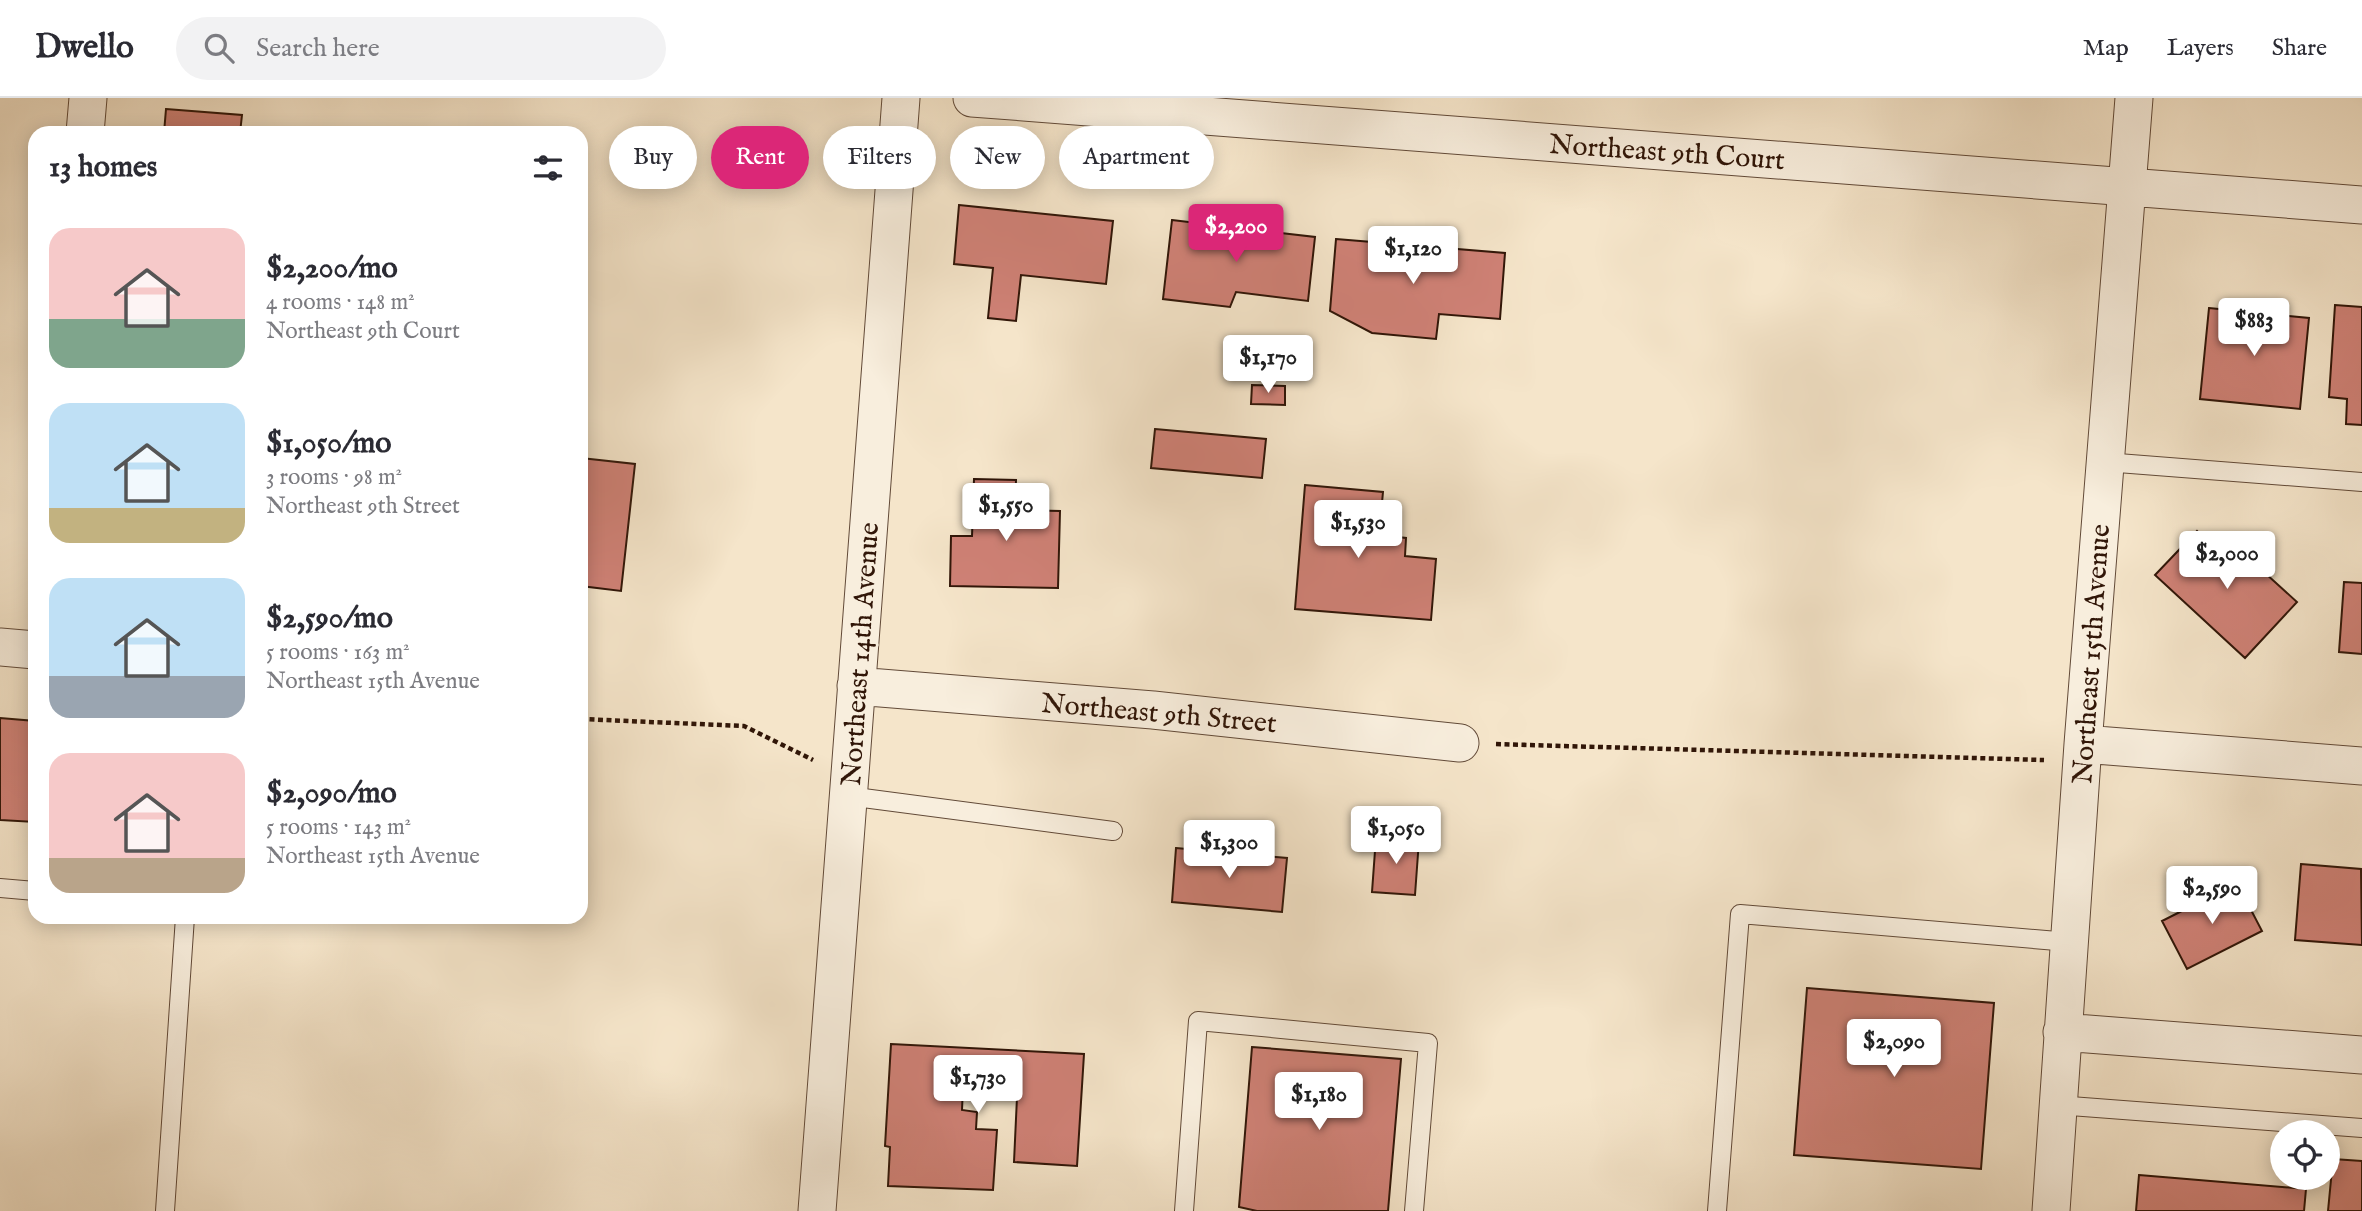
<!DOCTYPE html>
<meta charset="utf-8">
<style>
body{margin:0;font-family:"IM FELL English",serif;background:#f2f2f3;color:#2b2b33;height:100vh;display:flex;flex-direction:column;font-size:26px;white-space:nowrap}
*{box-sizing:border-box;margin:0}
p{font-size:23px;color:#7c7c81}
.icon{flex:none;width:38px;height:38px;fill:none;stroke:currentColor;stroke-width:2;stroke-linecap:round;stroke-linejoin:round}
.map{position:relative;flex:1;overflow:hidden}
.drawer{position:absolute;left:28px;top:28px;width:560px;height:798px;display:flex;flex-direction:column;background:#fff;border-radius:21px;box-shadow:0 4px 18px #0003}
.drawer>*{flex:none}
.top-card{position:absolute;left:609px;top:28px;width:665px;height:63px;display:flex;gap:14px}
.fabs{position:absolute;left:2270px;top:1022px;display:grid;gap:14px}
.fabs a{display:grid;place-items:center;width:70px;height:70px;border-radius:50%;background:#fff;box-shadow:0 4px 18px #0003;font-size:35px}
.price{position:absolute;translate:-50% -60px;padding:0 16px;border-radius:7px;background:#fff;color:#222;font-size:23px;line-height:46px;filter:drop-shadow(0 2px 4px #0008)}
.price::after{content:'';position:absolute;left:50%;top:42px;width:21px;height:16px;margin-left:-10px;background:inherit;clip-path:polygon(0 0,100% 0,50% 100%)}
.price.selected{background:#db2777;color:#fff}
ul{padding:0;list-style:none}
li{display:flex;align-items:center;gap:21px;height:175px;padding:0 21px}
li span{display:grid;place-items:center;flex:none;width:196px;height:140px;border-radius:21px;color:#555}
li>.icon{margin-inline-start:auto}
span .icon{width:84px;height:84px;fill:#fffc;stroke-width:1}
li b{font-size:30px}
h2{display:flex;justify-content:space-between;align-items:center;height:84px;padding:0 21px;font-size:30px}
.tag{padding:0 24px;border-radius:32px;background:#fff;box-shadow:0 4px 18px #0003;font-size:24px;line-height:63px}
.tag.selected{background:#db2777;color:#fff}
header{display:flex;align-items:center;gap:42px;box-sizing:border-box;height:98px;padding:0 35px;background:#fff;border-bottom:2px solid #e1e1e2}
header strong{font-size:33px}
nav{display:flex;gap:38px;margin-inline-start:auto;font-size:24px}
.search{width:490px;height:63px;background:#f2f2f3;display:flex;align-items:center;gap:18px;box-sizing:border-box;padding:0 24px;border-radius:38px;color:#7c7c81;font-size:26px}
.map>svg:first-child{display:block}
</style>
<header>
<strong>Dwello</strong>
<div class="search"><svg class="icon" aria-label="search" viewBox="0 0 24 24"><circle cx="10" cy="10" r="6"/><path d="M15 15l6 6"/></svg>Search here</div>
<nav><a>Map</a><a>Layers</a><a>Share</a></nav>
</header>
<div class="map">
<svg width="2362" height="1113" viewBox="0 0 2362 1113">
<rect width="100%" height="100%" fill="#f5e5ca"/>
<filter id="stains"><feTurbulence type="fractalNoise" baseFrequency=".00286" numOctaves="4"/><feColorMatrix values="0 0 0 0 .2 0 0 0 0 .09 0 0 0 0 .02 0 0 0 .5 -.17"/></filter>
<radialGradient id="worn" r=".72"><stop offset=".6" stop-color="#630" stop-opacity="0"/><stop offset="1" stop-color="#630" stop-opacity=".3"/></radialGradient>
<path fill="#cf8176" stroke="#311608" stroke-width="2" d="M166,11L242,17L240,35H164Z
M959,107L1113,123L1106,186L1021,177L1016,223L988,220L993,170L954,166Z
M1172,122L1315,139L1308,203L1236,194L1230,209L1163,201Z
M1336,141L1505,155L1500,221L1439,216L1436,241L1372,235L1330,213Z
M2335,207L2362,209V327L2346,326L2347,301L2329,299Z
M2209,210L2309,220L2300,311L2200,301Z
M1252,287L1285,288V307L1251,306Z
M1155,331L1266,341L1262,380L1151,370Z
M581,360L635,366L621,493L581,488Z
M974,381L1016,382L1015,412L1060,413L1058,490L950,488L951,438H972Z
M1305,387L1383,394L1379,437L1406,440L1405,458L1436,461L1431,522L1295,511Z
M2197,433L2214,449L2231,444L2297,504L2245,560L2155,477Z
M2344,484L2362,485V556L2339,554Z
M0,620L35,623V724L0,722Z
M1376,739L1419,742L1415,797L1372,794Z
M1176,750L1287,760L1282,814L1172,804Z
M2301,766L2361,771L2362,847L2295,842Z
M2237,785L2262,833L2187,871L2162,823Z
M1807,890L1994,905L1981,1071L1794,1057Z
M891,946L1084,956L1077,1068L1014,1064L1017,999L985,997L987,969L936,965L935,987L963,989L962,1012L977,1014L976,1031L997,1032L993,1092L888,1088L890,1049L885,1048Z
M1252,949L1401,961L1388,1113H1257L1239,1109Z
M2333,1061L2362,1063V1113H2328Z
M2139,1077L2306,1091L2304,1113H2136Z"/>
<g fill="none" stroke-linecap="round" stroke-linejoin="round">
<g stroke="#624a38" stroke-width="20">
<path id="lane" d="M2105,364L2362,384
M848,698L1113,733
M0,790L35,793
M2057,1007L2362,1030
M165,1113L185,819
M1184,1113L1198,923L1428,945L1414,1113
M1717,1113L1740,816L2069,844"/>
</g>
<g stroke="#624a38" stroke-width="39">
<path id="street" d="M972,0L2362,107
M85,35L88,0
M0,549L35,552
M856,588L1153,612L1460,645
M2083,646L2362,668
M2062,934L2362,957
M817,1113L901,0
M2051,1113L2083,646L2134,0"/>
</g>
<path stroke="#311608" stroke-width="4.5" stroke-dasharray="5 3.5" stroke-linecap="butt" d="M581,621L744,628L813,662
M1496,646L2044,662"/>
<use href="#lane" stroke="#f8eedd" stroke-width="18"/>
<use href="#street" stroke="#f8eedd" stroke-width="37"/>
</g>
<g text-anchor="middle" stroke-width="5" stroke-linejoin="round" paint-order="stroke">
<g font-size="28" fill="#311608" stroke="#f8eedd">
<text transform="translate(1667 53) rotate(4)" y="10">Northeast 9th Court</text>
<text transform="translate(859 556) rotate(-86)" y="10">Northeast 14th Avenue</text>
<text transform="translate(2090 556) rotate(-86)" y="10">Northeast 15th Avenue</text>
<text transform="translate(1159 614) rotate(5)" y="10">Northeast 9th Street</text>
</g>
</g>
<rect width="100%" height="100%" filter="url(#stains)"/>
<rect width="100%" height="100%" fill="url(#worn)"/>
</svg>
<div class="fabs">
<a><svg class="icon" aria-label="locate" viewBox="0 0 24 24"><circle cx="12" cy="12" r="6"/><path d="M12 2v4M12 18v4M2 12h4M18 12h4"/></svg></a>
</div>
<b class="price selected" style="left:1236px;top:166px">$2,200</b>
<b class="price" style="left:1413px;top:188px">$1,120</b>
<b class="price" style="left:2254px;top:260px">$883</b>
<b class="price" style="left:1268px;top:297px">$1,170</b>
<b class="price" style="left:1006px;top:445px">$1,550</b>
<b class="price" style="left:1358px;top:462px">$1,530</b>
<b class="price" style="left:2227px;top:493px">$2,000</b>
<b class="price" style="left:1396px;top:768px">$1,050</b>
<b class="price" style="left:1229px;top:782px">$1,300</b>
<b class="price" style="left:2212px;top:828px">$2,590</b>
<b class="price" style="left:1894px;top:981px">$2,090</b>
<b class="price" style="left:978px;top:1017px">$1,730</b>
<b class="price" style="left:1319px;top:1034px">$1,180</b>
<div class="top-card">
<a class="tag">Buy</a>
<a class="tag selected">Rent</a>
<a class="tag">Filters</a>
<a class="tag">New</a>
<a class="tag">Apartment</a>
</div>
<section class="drawer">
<h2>13 homes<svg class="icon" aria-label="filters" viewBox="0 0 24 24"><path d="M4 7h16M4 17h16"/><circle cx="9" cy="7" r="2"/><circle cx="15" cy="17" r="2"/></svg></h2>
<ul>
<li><span style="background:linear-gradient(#f6c9c9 65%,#7fa58c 0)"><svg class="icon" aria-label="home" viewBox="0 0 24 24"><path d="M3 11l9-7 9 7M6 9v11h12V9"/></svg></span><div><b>$2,200/mo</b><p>4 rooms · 148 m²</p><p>Northeast 9th Court</p></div></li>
<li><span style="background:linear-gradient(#bfe0f5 75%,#c2b280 0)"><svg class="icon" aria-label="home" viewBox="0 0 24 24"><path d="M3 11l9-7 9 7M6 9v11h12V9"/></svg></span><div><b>$1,050/mo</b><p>3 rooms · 98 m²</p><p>Northeast 9th Street</p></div></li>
<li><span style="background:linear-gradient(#bfe0f5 70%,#9aa5b1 0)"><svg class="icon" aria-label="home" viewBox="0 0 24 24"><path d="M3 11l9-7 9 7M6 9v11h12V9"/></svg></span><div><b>$2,590/mo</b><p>5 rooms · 163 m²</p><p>Northeast 15th Avenue</p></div></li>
<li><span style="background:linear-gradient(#f6c9c9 75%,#b9a48a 0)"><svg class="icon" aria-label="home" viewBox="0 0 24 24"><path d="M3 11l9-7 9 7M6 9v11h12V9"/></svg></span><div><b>$2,090/mo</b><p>5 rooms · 143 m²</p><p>Northeast 15th Avenue</p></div></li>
</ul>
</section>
</div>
